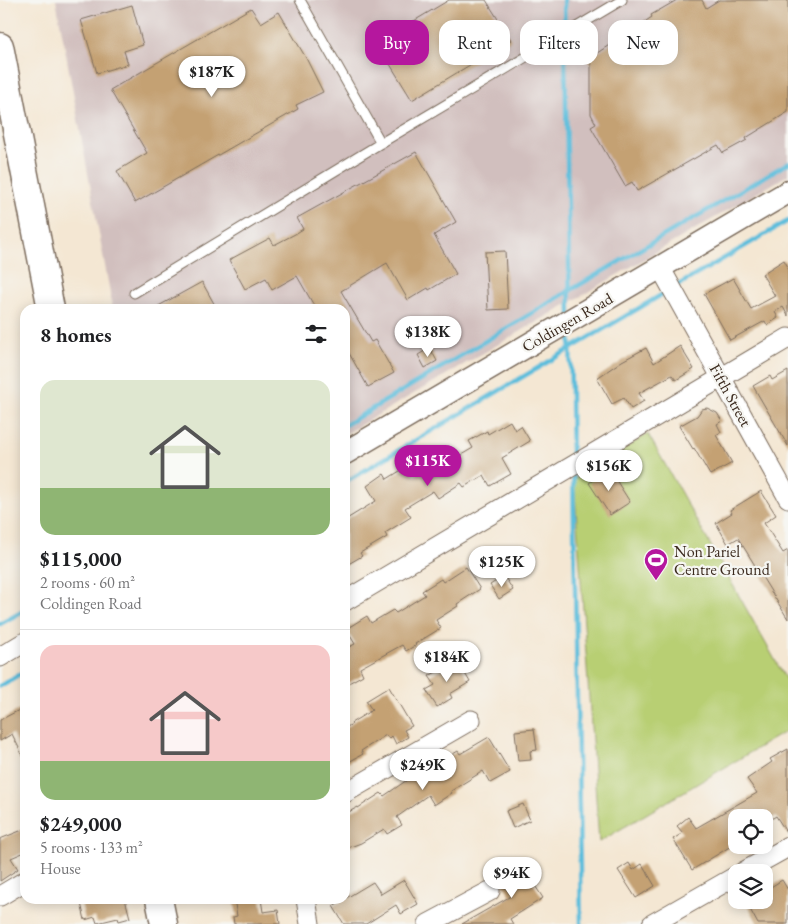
<!DOCTYPE html>
<meta charset="utf-8">
<style>
body{margin:0;font-family:"EB Garamond",serif;background:#f2f2f2;color:#202124;height:100vh;display:flex;flex-direction:column;font-size:19px;white-space:nowrap}
*{box-sizing:border-box;margin:0}
p{font-size:16px;color:#757577}
.icon{flex:none;width:28px;height:28px;fill:none;stroke:currentColor;stroke-width:2;stroke-linecap:round;stroke-linejoin:round}
.map{position:relative;flex:1;overflow:hidden}
.drawer{position:absolute;left:20px;top:304px;width:330px;height:600px;display:flex;flex-direction:column;background:#fff;border-radius:15px;box-shadow:0 2px 12px #0003}
.drawer>*{flex:none}
.hud{position:absolute;left:365px;top:20px;width:348px;height:45px;display:flex;gap:10px}
.tools{position:absolute;left:728px;top:809px;display:grid;gap:10px}
.tools a{display:grid;place-items:center;width:45px;height:45px;border-radius:10px;background:#fff;box-shadow:0 2px 12px #0003;font-size:25px}
.price{position:absolute;translate:-50% -42px;padding:0 11px;border-radius:18px;background:#fff;color:#222;font-size:16px;line-height:32px;filter:drop-shadow(0 1px 2px #0008)}
.price::after{content:'';position:absolute;left:50%;top:30px;width:15px;height:11px;margin-left:-8px;background:inherit;clip-path:polygon(0 0,100% 0,50% 100%)}
.price.selected{background:#b5179e;color:#fff}
ul{padding:0;list-style:none}
li{display:grid;align-content:center;gap:10px;height:265px;padding:0 20px}
li+li{border-top:1px solid #e0e0e0}
li span{display:grid;place-items:center;height:155px;border-radius:15px;color:#555}
li>.icon{margin-inline-start:auto}
span .icon{width:90px;height:90px;fill:#fffc;stroke-width:1}
li b{font-size:21px}
h2{display:flex;justify-content:space-between;align-items:center;height:60px;padding:0 20px;font-size:21px}
.chip{padding:0 18px;border-radius:15px;background:#fff;box-shadow:0 2px 12px #0003;font-size:18px;line-height:45px}
.chip.selected{background:#b5179e;color:#fff}
.map>svg:first-child{display:block}
</style>
<div class="map">
<svg width="788" height="924" viewBox="0 0 788 924">
<rect width="100%" height="100%" fill="#f6f6f2"/>
<filter id="ink" filterUnits="userSpaceOnUse"><feTurbulence type="fractalNoise" baseFrequency=".02" numOctaves="2"/><feDisplacementMap in="SourceGraphic" scale="10" xChannelSelector="R" yChannelSelector="G"/><feConvolveMatrix kernelMatrix="1 2 1 2 8 2 1 2 1" color-interpolation-filters="sRGB"/></filter>
<filter id="wash" filterUnits="userSpaceOnUse"><feTurbulence type="fractalNoise" baseFrequency=".0096" numOctaves="4" result="noise"/><feDisplacementMap in="SourceGraphic" scale="20" xChannelSelector="R" yChannelSelector="G"/><feGaussianBlur stdDeviation="1.12" result="paint"/><feColorMatrix in="noise" values="0 0 0 0 0 0 0 0 0 0 0 0 0 0 0 0 0 1.4 0 .05"/><feComposite in="paint" operator="in"/></filter>
<g filter="url(#wash)">
<rect width="100%" height="100%" fill="#f4e7d3"/>
<path fill="#d1bfbe" d="M56,0H788V175L345,434V309H113Z"/>
<path fill="#b8cf73" stroke="#7a7c48" d="M648,434L788,683V730L599,842L574,479Z"/>
<g fill="none" stroke-linecap="round" stroke-linejoin="round">
<path stroke="#5dbedc" stroke-width="4.5" d="M564,0L570,314
M675,287L788,221
M570,329L572,461
M345,425L569,291L788,163
M573,471L581,924
M345,482L668,291
M0,624L25,610
M0,686L25,671"/>
</g>
<g id="blocks">
<path fill="#c4a173" d="M449,0H486L511,40L412,100L377,43Z
M677,0H702L706,8L719,0H788V112L746,138L747,140L723,153L718,145L637,191L632,182L625,186L591,127L596,124L591,114V65L588,59L652,17L651,15Z
M132,5L143,45L124,51L128,64L97,73L81,20Z
M251,8L261,23L279,12L306,58L323,92L296,105L298,109L135,203L117,171L147,153L110,90Z
M416,152L456,222L434,235L456,274L429,290L428,288L408,300L387,263L341,291L371,342L375,340L394,373L368,387L345,346V309H316L297,276L272,290L266,278L245,289L229,260L270,238L274,245L295,234L303,229L297,218Z
M505,251L508,309L488,310L485,252Z
M784,260L788,267V316L783,307L775,312L778,318L767,325L765,321L730,340L704,294L733,278L751,309L775,296L762,274Z
M202,282L217,309H153Z
M680,346L694,369L676,380L672,375L639,393L644,401L631,409L624,398L612,404L597,378L622,361L646,348L654,363Z
M430,348L437,361L425,368L418,355Z
M788,371V446L753,386L770,376L772,380Z
M707,408L717,413L722,421L717,424L721,432L716,435L732,463L710,475L694,448L693,449L679,426L697,416L702,409Z
M510,421L515,430L521,426L530,441L502,458L511,474L490,486L484,475L464,487L461,483L438,498L433,491L405,508L411,517L385,533L387,537L360,553L362,556L345,566V520L376,501L367,486L384,474L387,479L408,466L415,476L432,465L435,469L443,463L444,465L473,448L469,441L487,431L488,434Z
M609,469L630,502L610,515L589,483Z
M761,491L776,515L764,523L783,553L788,550V619L751,559L738,538L728,544L716,523L732,513L730,510Z
M466,567L480,589L457,604L458,606L436,620L441,628L415,644L416,645L406,651L402,645L360,668L363,675L345,685V649L355,644L346,629L367,616L371,623L393,610L396,613L425,595L422,591L441,579L443,582Z
M504,576L513,590L499,599L490,585Z
M457,660L470,682L450,694L452,698L437,707L426,690L435,685L429,676Z
M389,687L412,726L404,730L408,737L396,744L392,736L389,739L386,735L361,751L363,754L345,764V728L352,724L351,723L372,710L366,701Z
M25,707V760L12,734L0,741V720Z
M534,729L537,750L530,751L531,760L518,761L515,731Z
M489,737L510,772L490,783L483,771L451,791L452,793L434,805L428,795L397,817L402,825L387,834L384,829L361,843L345,849V814L358,807V808L381,793L384,796L410,778L411,779L458,751L460,754Z
M788,749V835L776,816L773,818H736V843L692,870L673,839L683,833L677,826L688,817L696,828L757,793L747,779L772,762L770,759Z
M523,804L530,820L513,828L506,811Z
M25,829V852L11,858L18,869L0,881V839Z
M530,863L539,876L532,881L543,898L510,919L513,924H462L511,896L503,884L507,882L505,878Z
M629,863L633,870L642,864L655,886L636,898L618,870Z
M404,880L418,904L401,914L396,905L366,924H344L333,906L373,882L381,894Z
M782,880L788,890V924H758L745,900H772L766,890Z
M80,899H125L130,918L119,921L118,918L97,923L95,917L85,920Z
M234,899H261L263,912L278,910L280,924H234L233,917L237,916Z"/>
</g>
</g>
<g filter="url(#ink)">
<use href="#blocks" fill-opacity="0" stroke="#7c6c5d" stroke-width="1"/>
<g fill="none" stroke-linecap="round" stroke-linejoin="round">
<g stroke="#7c6c5d" stroke-width="11">
<path id="service" d="M300,0L381,143
M134,293L381,143L622,0"/>
</g>
<g stroke="#7c6c5d" stroke-width="21">
<path id="minor" d="M660,267L788,498
M345,601L788,338
M0,657L25,642
M345,793L471,720
M743,872L788,847
M0,896L25,881
M306,899L310,924
M428,924L490,891
M652,924L736,876"/>
</g>
<g stroke="#7c6c5d" stroke-width="25">
<path id="tertiary" d="M345,453L788,192"/>
</g>
<g stroke="#7c6c5d" stroke-width="29">
<path id="secondary" d="M0,46L51,309
M159,899L164,924"/>
</g>
<use href="#service" stroke="#fff" stroke-width="9"/>
<use href="#minor" stroke="#fff" stroke-width="19"/>
<use href="#tertiary" stroke="#fff" stroke-width="22"/>
<use href="#secondary" stroke="#fff" stroke-width="26"/>
</g>
</g>
<defs>
<g id="stadium-pin" transform="scale(1.25)"><path d="M0 17L-7.5 6A9.5 9.5 0 1 1 7.5 6Z" fill="#b5179e" stroke="#f6f6f2"/><path d="M0-5a6.5 5 0 1 0 0 10a6.5 5 0 1 0 0-10ZM-3.5-1.8h7v3.6h-7Z" fill="#fff"/></g>
</defs>
<g fill-rule="evenodd">
<use href="#stadium-pin" x="656" y="560"/>
</g>
<g text-anchor="middle" stroke-width="4.5" stroke-linejoin="round" paint-order="stroke">
<g font-size="16" fill="#3b2a1e" stroke="#f6f6f2">
<text transform="translate(567 322) rotate(-30)" y="6">Coldingen Road</text>
<text transform="translate(731 395) rotate(61)" y="6">Fifth Street</text>
</g>
<g font-size="16" fill="#3b2a1e" stroke="#f6f6f2" text-anchor="start">
<text x="674" y="557">Non Pariel<tspan x="674" dy="18">Centre Ground</tspan></text>
</g>
</g>
</svg>
<div class="tools">
<a><svg class="icon" aria-label="locate" viewBox="0 0 24 24"><circle cx="12" cy="12" r="6"/><path d="M12 2v4M12 18v4M2 12h4M18 12h4"/></svg></a>
<a><svg class="icon" aria-label="layers" viewBox="0 0 24 24"><path d="M12 4l9 5-9 5-9-5zM3 14l9 5 9-5"/></svg></a>
</div>
<b class="price" style="left:212px;top:98px">$187K</b>
<b class="price" style="left:428px;top:358px">$138K</b>
<b class="price selected" style="left:428px;top:487px">$115K</b>
<b class="price" style="left:609px;top:492px">$156K</b>
<b class="price" style="left:502px;top:588px">$125K</b>
<b class="price" style="left:447px;top:683px">$184K</b>
<b class="price" style="left:423px;top:791px">$249K</b>
<b class="price" style="left:512px;top:899px">$94K</b>
<div class="hud">
<a class="chip selected">Buy</a>
<a class="chip">Rent</a>
<a class="chip">Filters</a>
<a class="chip">New</a>
</div>
<section class="drawer">
<h2>8 homes<svg class="icon" aria-label="filters" viewBox="0 0 24 24"><path d="M4 7h16M4 17h16"/><circle cx="9" cy="7" r="2"/><circle cx="15" cy="17" r="2"/></svg></h2>
<ul>
<li><span style="background:linear-gradient(#dfe7d0 70%,#8fb573 0)"><svg class="icon" aria-label="home" viewBox="0 0 24 24"><path d="M3 11l9-7 9 7M6 9v11h12V9"/></svg></span><div><b>$115,000</b><p>2 rooms · 60 m²</p><p>Coldingen Road</p></div></li>
<li><span style="background:linear-gradient(#f6c9c9 75%,#8fb573 0)"><svg class="icon" aria-label="home" viewBox="0 0 24 24"><path d="M3 11l9-7 9 7M6 9v11h12V9"/></svg></span><div><b>$249,000</b><p>5 rooms · 133 m²</p><p>House</p></div></li>
</ul>
</section>
</div>
